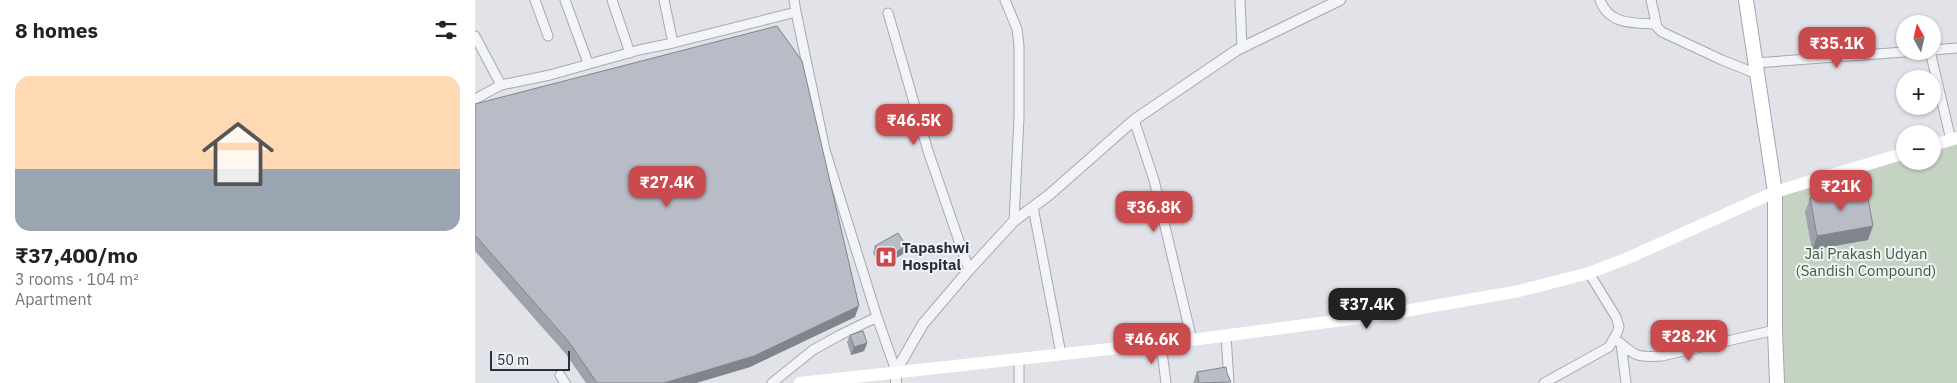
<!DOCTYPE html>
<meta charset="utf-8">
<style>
body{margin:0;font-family:"IBM Plex Sans",sans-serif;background:#f2f2f2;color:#222;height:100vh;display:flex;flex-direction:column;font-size:19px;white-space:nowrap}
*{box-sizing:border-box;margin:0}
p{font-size:16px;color:#767676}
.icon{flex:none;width:28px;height:28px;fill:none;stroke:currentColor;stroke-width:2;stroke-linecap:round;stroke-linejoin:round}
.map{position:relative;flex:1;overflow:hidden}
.panel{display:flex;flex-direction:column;background:#fff;width:475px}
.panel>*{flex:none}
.needle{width:32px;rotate:352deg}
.controls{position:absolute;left:1421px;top:15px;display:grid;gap:10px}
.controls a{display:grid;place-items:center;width:45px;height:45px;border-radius:50%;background:#fff;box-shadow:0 1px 4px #0004;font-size:25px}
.scale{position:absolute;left:15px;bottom:12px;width:80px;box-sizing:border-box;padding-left:5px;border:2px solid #2a2f40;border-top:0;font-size:14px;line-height:18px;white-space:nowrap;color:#2a2f40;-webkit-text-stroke:4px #f0f2f6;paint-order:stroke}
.price{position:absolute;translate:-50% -42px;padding:0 11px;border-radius:10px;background:#ca4a4e;color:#fff;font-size:16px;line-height:32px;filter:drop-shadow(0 1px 2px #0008)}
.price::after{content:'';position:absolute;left:50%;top:30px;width:15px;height:11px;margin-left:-8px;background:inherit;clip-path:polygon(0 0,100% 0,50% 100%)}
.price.on{background:#222;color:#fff}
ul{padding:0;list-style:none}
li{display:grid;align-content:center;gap:10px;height:265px;padding:0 15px}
li span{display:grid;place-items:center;height:155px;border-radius:15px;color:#555}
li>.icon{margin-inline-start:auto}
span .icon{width:90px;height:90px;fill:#fffc;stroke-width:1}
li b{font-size:21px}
h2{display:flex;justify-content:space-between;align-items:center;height:60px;padding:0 15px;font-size:21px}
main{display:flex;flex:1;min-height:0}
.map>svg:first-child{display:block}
</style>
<main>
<section class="panel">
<h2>8 homes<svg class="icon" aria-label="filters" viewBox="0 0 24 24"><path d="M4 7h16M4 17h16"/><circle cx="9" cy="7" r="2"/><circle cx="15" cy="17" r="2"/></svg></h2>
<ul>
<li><span style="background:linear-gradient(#ffd9b3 60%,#9aa5b1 0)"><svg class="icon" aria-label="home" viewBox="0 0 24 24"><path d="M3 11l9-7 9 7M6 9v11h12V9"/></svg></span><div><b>₹37,400/mo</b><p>3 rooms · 104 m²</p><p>Apartment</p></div></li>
</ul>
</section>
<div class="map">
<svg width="1482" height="383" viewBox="0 0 1482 383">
<rect width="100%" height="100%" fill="#e1e3e9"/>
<path fill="#c4d3c2" d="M1482,142V383H1303L1300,192L1430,157V161H1458V149Z"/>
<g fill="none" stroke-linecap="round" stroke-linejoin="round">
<g stroke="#a6a9b3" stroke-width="11">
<path id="minor" d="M60,0L73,36
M90,0L113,63
M137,0L155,53
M189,0L198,43
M319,0L321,12
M530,0L542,29L544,46V118L539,221
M765,0L767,47
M1125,0C1134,25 1158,23 1181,24
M1176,0L1182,27L1187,32L1247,60L1282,74
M413,13L453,151L494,270
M0,36L26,85
M1458,50L1482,48
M1455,51L1476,140
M1280,63L1443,51
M0,99L26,85L75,75L164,50L198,43L321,12L350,150L402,317L421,371
M659,120L679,180L717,340
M558,207L586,354
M751,335L754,383
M1139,338C1160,355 1159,358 1187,356L1300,330
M686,344L691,383
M1146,344L1151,383
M544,359V383
M85,375L90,383
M297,383L338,350L365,335L402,317
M1069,383L1134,347L1142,333L1144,327L1141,317L1114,273"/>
</g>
<g stroke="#a6a9b3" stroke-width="12">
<path id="tertiary" d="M421,383V371L448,324L494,270L539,221L574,195L659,120L762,50L865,0"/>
</g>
<g stroke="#a0a6b4" stroke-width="16">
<path id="primary" d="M1271,0L1300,192V330L1302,383"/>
</g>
<use href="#minor" stroke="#f3f4f7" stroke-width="9"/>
<use href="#tertiary" stroke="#f3f4f7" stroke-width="10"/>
<path stroke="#fff" stroke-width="12" d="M1458,145L1482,138
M325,383L717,340L913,314L1044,291L1114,273L1153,258L1300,192L1430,153"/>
<use href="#primary" stroke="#fff" stroke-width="14"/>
</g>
<path fill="#9ea2aa" d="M0,104L380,317L275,367L221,383H111L90,353L0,251Z
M1335,198L1393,240L1337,250L1330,212Z
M400,246H431L428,254L406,267L398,253Z
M375,335L392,343L389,351L376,355L372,342Z
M722,372L752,373L756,382L718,383Z"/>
<path fill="#81848b" d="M1398,226L1393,240L1337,250L1342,236Z
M431,246L428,254L406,267L408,260Z
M384,306L380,317L275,367L221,383H189Z
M392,343L389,351L376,355L379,347Z"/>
<path fill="#b8bcc6" stroke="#81848b" d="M302,26L327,61L384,306L279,356L189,383H122L94,342L0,235V104Z
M1391,188L1398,226L1342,236L1335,198Z
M423,233L431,246L408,260L400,246Z
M388,331L392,343L379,347L375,335Z
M751,367L752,373L756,382L724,383L722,372Z"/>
<defs>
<g id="hospital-square" transform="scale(1.125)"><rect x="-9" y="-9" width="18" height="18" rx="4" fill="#ca4a4e" stroke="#f0f2f6"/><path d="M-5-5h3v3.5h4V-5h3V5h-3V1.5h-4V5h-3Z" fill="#fff"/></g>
</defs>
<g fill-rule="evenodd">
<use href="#hospital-square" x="411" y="257"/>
</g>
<g text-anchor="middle" stroke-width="4" stroke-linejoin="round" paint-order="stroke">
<g font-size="15" font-weight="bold" fill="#2a2f40" stroke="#f0f2f6" text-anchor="start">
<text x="427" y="253">Tapashwi<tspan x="427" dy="17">Hospital</tspan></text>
</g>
<g font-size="15" fill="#3a5b37" stroke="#f0f2f6">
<text x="1391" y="259">Jai Prakash Udyan<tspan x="1391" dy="17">(Sandish Compound)</tspan></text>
</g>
</g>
</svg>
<div class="controls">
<a><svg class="needle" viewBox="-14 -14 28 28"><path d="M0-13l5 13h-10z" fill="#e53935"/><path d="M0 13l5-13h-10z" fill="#767676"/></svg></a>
<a>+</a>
<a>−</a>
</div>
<div class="scale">50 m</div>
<b class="price" style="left:1362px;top:69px">₹35.1K</b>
<b class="price" style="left:439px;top:146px">₹46.5K</b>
<b class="price" style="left:192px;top:208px">₹27.4K</b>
<b class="price" style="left:1366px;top:212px">₹21K</b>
<b class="price" style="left:679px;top:233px">₹36.8K</b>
<b class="price on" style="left:892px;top:330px">₹37.4K</b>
<b class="price" style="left:1214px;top:362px">₹28.2K</b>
<b class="price" style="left:677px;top:365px">₹46.6K</b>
</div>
</main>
